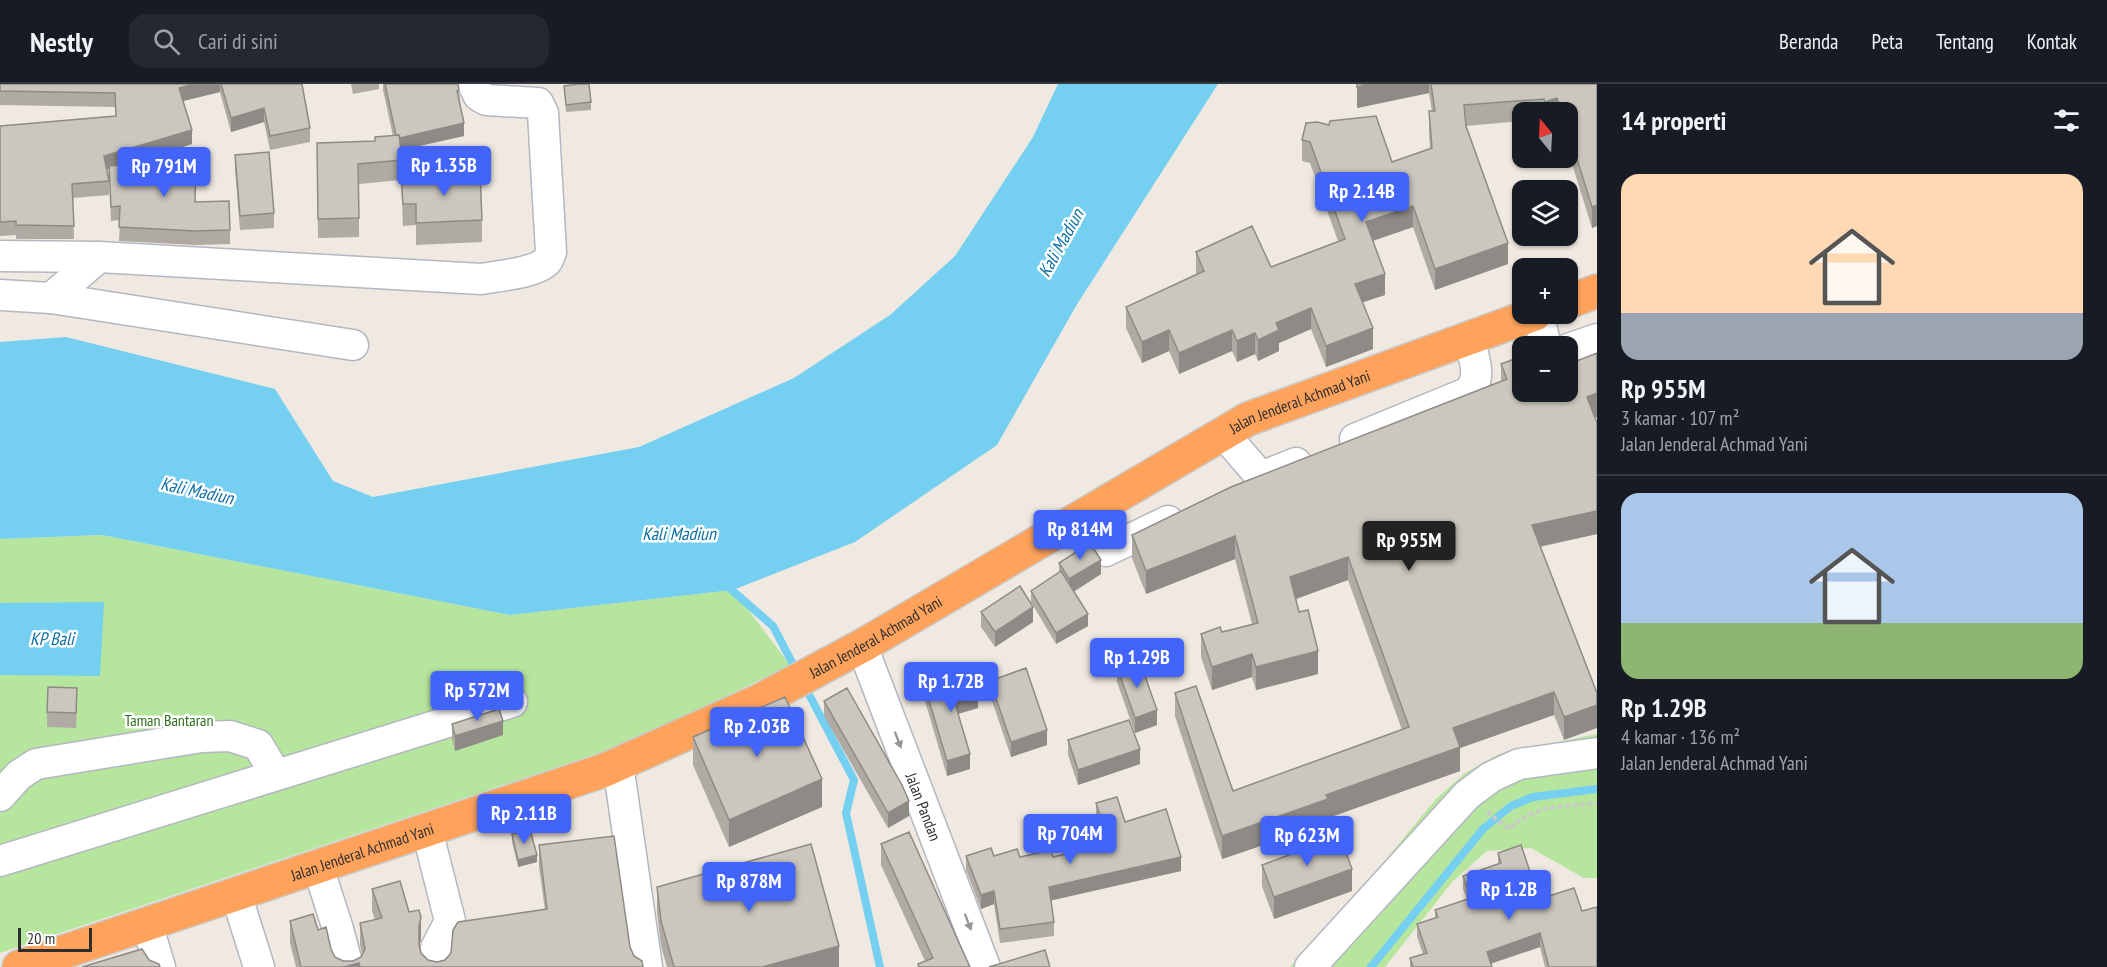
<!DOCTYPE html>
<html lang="id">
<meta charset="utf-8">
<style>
body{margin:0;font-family:"PT Sans Narrow",sans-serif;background:#242831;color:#f1f3f6;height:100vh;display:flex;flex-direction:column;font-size:22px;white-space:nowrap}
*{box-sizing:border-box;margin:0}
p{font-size:20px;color:#9ea1a6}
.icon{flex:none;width:33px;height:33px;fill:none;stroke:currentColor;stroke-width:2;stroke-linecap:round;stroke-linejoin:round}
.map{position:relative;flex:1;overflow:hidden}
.side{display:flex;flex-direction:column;background:#171b24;width:510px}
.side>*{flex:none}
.needle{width:39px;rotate:342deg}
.buttons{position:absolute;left:1512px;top:18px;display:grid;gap:12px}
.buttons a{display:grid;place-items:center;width:66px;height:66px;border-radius:12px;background:#171b24;box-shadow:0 2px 4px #0004;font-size:30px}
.scale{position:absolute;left:18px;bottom:15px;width:74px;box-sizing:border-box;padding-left:6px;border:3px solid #2e2e2e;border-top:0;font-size:16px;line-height:21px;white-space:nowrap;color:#2e2e2e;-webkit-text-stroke:4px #fff;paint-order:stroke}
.price{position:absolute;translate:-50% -51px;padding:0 14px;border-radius:6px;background:#4264fb;color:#fff;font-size:20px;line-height:39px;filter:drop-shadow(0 2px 3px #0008)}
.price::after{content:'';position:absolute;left:50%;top:36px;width:18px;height:14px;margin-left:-9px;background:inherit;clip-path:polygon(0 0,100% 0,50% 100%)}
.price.on{background:#222;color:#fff}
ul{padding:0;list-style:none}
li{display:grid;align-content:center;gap:12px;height:318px;padding:0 24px}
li+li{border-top:2px solid #363941}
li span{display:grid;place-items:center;height:186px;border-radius:18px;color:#555}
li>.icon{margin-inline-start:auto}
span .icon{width:108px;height:108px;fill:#fffc;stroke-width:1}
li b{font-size:26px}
h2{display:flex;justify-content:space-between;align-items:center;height:72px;padding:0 24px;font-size:26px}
header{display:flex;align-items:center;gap:36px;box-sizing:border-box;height:84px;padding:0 30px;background:#171b24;border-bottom:2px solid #363941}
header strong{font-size:28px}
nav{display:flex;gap:33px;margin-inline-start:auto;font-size:21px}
.search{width:420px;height:54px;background:#242831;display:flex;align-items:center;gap:15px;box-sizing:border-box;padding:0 21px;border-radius:18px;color:#9ea1a6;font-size:22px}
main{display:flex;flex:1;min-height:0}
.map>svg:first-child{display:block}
</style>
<header>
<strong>Nestly</strong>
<div class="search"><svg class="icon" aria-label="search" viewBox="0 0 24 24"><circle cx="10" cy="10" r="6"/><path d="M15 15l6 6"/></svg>Cari di sini</div>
<nav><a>Beranda</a><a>Peta</a><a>Tentang</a><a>Kontak</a></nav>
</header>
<main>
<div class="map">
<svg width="1597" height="883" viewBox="0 0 1597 883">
<rect width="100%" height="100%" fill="#efe9e1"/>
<path fill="#b6e59e" d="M102,451L510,531L733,506L790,581L632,658L0,869V455Z
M1597,650V794H1584L1531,764L1487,767L1453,797L1385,883H1290L1349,820L1436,715L1465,689L1499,670Z"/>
<path fill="#75cff0" d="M1058,0H1218L1076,222L997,361L855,458L733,506L510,531L102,451L0,455V258L66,253L275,305L333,397L373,413L639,363L794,294L890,231L955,172L1033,53Z
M104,518L100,592L0,591V519Z"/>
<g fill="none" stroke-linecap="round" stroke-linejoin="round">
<path stroke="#75cff0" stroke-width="8" d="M726,501L773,542L797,588
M804,601L854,696L846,729L880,883
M1371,883L1483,745L1511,722L1533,713L1597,705"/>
<g stroke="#b4b7c1" stroke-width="33">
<g id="minor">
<path d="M0,172L99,173L481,195C497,192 536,189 547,177C549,175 550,170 551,168L543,29L538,19L486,16L479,12L473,0"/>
<path d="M0,211L51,214L99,173"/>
<path d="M51,214L353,261"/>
<path d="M1538,230L1546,262"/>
<path d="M1568,265L1597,255"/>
<path d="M1223,349L1261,393L1296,379"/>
<path d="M1355,355L1467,309C1484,294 1473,273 1469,254"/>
<path d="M1106,467L1168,437"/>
<path id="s1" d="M862,562L985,883"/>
<path d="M618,680L647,883"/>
<path d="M0,712L19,691L36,680L201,653L230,652L258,661L276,691"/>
<path d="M427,746L450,837L436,864V883"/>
<path d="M0,777L512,618"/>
<path d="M318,783L338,845L348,883"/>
<path d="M236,810L259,883"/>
<path d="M147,840L160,883"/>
<path d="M1310,883L1467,711L1491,693L1519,680L1597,669"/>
</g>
</g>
<g stroke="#c9c9c9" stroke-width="36">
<g id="highway">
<path d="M1568,218L1597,207"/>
<path id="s2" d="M19,883L605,686L759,617L862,562L1248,335L1535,230"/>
</g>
</g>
<path stroke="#c9c9c9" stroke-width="4" stroke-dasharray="4.5 3" stroke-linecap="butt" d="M1487,728L1509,745C1536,720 1562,723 1597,719"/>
<use href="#minor" stroke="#fff" stroke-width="30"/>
<use href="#highway" stroke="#ffa35c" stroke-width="33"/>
</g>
<path fill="#afaba4" d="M0,0H302L310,44V58L270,66L264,38L231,48L220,8L183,17L192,60L121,81L195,118L230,146V160L196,161L119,157L120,136L111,137L109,84L107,85L109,97V111L73,114L74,155H16V151L0,152V42L115,33V23L0,21Z
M351,0H379V5L353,10Z
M383,0H458L464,52L401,66L402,92L482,136V158L416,161V141L403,142L401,96L359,100V153L318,154L317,59L375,57L393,52L383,6Z
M1357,0H1597V142L1592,144L1568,67V28H1522V37L1466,42L1508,180L1435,206L1413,143L1373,157L1385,211L1362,218L1373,265L1326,283L1311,245L1279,259V267L1258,277L1255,270L1237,278L1232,267L1179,290L1169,267L1142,279L1126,244V223L1197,191L1196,189V168L1271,183L1338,157L1310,79L1302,77V56L1392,78L1430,65L1429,48V27H1432L1429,9L1357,24Z
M564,2L591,18V26L566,28Z
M235,71L274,129V144L240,146L235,85Z
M1597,269V333H1595L1597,339V450L1540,463L1597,609L1564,656L1554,631L1460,664V687L1328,734V739L1222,775L1175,632V609L1233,707L1402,646L1348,496L1296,515L1318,590L1256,606L1252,593L1212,606L1201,573V550L1222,548L1252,540L1235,475L1146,510L1132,474V451L1501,297V280L1574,278Z
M1059,479L1101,490L1074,508L1088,542L1056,560L1031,518V507L1059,489Z
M981,528L1033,538L995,563L981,543Z
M1117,583L1157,641L1135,649L1117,598Z
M990,597L1047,661L1011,673L990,611Z
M925,603L978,624L958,630L970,685L947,692L925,617Z
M824,617L909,732L888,744L824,632Z
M77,618L76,644L47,643V628Z
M452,640L503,651L455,667L452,655Z
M693,653L822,723L729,763L693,681Z
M1068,656L1140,680L1078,701L1068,671Z
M1096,719L1125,738L1181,787L1051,816L1054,838V852L1000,859L994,820L981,825L966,786V772L1053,773L1105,760L1096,733Z
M512,750L537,778L518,783L512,758Z
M881,760L970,883H918V880L925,877L881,781Z
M539,761L630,863L634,872L643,883H296L290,859V837L318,846L335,873L343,877H353L361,873L362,870L360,861V839L375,836L372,827V805L409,828L421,855L419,862L421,869L428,876L437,878L445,876L545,826L539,783Z
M1498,769L1538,811L1549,812L1597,883H1545L1540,863L1491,879L1492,883H1410V874L1423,870L1417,853V840L1435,834V826L1467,815L1463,805V792L1498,780Z
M1262,781L1352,807L1274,835L1262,802Z
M657,803L839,883H667L661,862L657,828Z"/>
<path fill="#8e8b86" d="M194,0H220V8L179,18V4Z
M1371,0H1429V9L1357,24V3Z
M1557,14V28H1545V18Z
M264,24V38L231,48V34Z
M464,39V52L396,67V54Z
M192,46V60L104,86V72Z
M1597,121V142L1592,144V123Z
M1413,122V143L1366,159V138Z
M1508,159V180L1435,206V185Z
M1385,190V211L1355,221V200Z
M1311,224V245L1279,259V267L1258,277V256L1276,239Z
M1373,244V265L1326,283V262Z
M1169,246V267L1142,279V258Z
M1232,246V267L1179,290V269Z
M1255,249V270L1237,278V257Z
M1597,309V333L1587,336V313Z
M1597,427V450L1532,464V441Z
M1235,452V475L1146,510V487Z
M1348,473V496L1290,517V493Z
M1101,476V490L1069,510V495Z
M1033,523V538L995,563V548Z
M1088,530V542L1056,560V549Z
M1318,567V590L1256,606V583Z
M1252,570V593L1212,606V583Z
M1554,608V631L1460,664V687L1328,734V739L1222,775V752L1326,711L1453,644Z
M978,609V624L954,631V616Z
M1597,621V644L1564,656V633Z
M1157,626V641L1135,649V634Z
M503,637V651L455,667V652Z
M1047,646V661L1011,673V658Z
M1140,665V680L1078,701V686Z
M970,670V685L947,692V677Z
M822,695V723L729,763V736Z
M909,717V732L888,744V729Z
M537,771V778L518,783V776Z
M1181,773V787L1049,817V803Z
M1352,785V807L1274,835V813Z
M994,807V820L981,825V811Z
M421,833V855L419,864V842Z
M1540,849V863L1487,881V868Z
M839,862V883H762Z
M359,879V883H344Z"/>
<path fill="#cbc7bf" stroke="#8e8b86" stroke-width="1.5" d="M0,0H194L179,4L192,46L104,72L109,97L72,100L74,142L16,141V137L0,138V42L116,32L115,9L0,7Z
M221,0H302L310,44L270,52L264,24L231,34Z
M385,0H458L459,6L457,7L464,39L400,54L399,51H396Z
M579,0H589L591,18L566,21L564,2Z
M1357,0H1371L1357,3Z
M1431,0H1597V121L1592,123L1568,46V28H1562L1557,14L1545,18L1544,15L1464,21L1466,42L1508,159L1435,185L1413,122L1366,138L1385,190L1355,200L1373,244L1326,262L1311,224L1276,239L1279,246L1258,256L1255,249L1237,257L1232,246L1179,269L1169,246L1142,258L1126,223L1204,187L1196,168L1252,142L1271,183L1345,155L1310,58L1302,56L1306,39L1317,38L1329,41L1330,37L1376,32L1392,78L1432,64L1429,27H1435Z
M399,51L402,76L358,80L359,134L318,135L317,59L375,57V53Z
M269,68L274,129L240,132L235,71Z
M196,75L195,118L229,117L230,146L196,147L119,143L120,122L111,123L109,82Z
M480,89L482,136L416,139V120H403L401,92Z
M1561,257L1567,258L1574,278L1597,269V309L1587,313L1597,339V427L1532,441L1597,609V621L1564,633L1554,608L1453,644L1460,663L1326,711L1328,715L1222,752L1175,609L1196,602L1233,707L1409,643L1348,473L1290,493L1299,528L1308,526L1318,567L1256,583L1252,570L1212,583L1201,550L1220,543L1222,548L1258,539L1235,452L1146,487L1132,451L1231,403L1507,295L1501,280L1522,272V308H1568V262H1547Z
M1090,459L1101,476L1069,495L1059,479Z
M1061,487L1088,530L1056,549L1031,507Z
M1020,502L1033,523L995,548L981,528Z
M1139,575L1157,626L1135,634L1117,583Z
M1026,584L1047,646L1011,658L990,597Z
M972,589L978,609L954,616L970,670L947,677L925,603Z
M48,603L77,604L76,629L47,628Z
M847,604L902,701L909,717L888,729L824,617Z
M785,613L822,695L729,736L693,653Z
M499,625L503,637L455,652L452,640Z
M1129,636L1140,665L1078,686L1068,656Z
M1117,713L1125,738L1166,725L1181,773L1049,803L1054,838L1000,845L994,807L981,811L966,772L991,764L994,772L1017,765L1020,773L1051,766L1053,773L1109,759L1096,719Z
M530,746L537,771L518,776L512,750Z
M909,748L970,883H919L918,880L933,874L881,760Z
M614,752L630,863L634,872L642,877L643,883H360L359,879L344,883H301L290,837L313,830L318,846L326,843L331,865L335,873L343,877H353L361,873L365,865L360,839L382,834L372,805L400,797L409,828L419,826L421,833L419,842V861L421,869L428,876L437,878L445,876L451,869L453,846L458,838L547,825L539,761Z
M1340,752L1352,785L1274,813L1262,781Z
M811,760L839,862L762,883H674L661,837L657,803Z
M1521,761L1538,811L1548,809L1549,812L1574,804L1582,827L1597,823V883H1549L1540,849L1487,868L1492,883H1413L1410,874L1427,869L1417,840L1438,833L1435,826L1471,814L1463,792L1501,779L1498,769Z
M142,865L149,876L159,880L160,883H82Z
M1045,866L1050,883H989Z"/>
<defs><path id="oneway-solid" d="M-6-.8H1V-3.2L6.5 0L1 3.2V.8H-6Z" transform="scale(1.5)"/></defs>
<g fill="#969696">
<use href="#oneway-solid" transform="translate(898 656) rotate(69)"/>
<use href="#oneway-solid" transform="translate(968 838) rotate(69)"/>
</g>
<g text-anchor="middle" stroke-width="5" stroke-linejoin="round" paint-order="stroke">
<g font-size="16" fill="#2e2e2e" stroke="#fff">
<text dy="6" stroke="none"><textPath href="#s2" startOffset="1406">Jalan Jenderal Achmad Yani</textPath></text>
<text dy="6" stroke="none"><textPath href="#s2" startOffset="920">Jalan Jenderal Achmad Yani</textPath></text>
<text dy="6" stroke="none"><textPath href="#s1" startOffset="172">Jalan Pandan</textPath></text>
<text dy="6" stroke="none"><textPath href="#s2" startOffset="362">Jalan Jenderal Achmad Yani</textPath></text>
</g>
<g font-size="16" fill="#2c6e1b" stroke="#fff">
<text x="169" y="642">Taman Bantaran</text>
</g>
<g font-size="18" font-style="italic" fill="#0d6fa3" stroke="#fff">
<text transform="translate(1061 159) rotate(-61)" y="6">Kali Madiun</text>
<text transform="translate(197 407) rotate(12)" y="6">Kali Madiun</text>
<text x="679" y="456">Kali Madiun</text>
<text x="52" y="561">KP Bali</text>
</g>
</g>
</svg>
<div class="buttons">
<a><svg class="needle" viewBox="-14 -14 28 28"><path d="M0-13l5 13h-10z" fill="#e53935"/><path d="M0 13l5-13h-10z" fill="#9ea1a6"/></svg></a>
<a><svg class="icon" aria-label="layers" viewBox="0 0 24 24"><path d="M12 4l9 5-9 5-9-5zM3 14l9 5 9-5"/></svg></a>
<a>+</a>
<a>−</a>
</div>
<div class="scale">20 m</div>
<b class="price" style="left:444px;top:113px">Rp 1.35B</b>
<b class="price" style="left:164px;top:114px">Rp 791M</b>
<b class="price" style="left:1362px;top:139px">Rp 2.14B</b>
<b class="price" style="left:1080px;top:477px">Rp 814M</b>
<b class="price on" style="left:1409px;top:488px">Rp 955M</b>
<b class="price" style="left:1137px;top:605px">Rp 1.29B</b>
<b class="price" style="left:951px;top:629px">Rp 1.72B</b>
<b class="price" style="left:477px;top:638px">Rp 572M</b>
<b class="price" style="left:757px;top:674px">Rp 2.03B</b>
<b class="price" style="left:524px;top:761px">Rp 2.11B</b>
<b class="price" style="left:1070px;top:781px">Rp 704M</b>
<b class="price" style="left:1307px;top:783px">Rp 623M</b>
<b class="price" style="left:749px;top:829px">Rp 878M</b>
<b class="price" style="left:1509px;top:837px">Rp 1.2B</b>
</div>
<section class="side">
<h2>14 properti<svg class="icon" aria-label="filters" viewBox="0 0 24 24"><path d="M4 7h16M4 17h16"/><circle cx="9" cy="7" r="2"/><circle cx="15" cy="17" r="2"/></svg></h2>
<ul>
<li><span style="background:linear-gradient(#ffd9b3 75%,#9aa5b1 0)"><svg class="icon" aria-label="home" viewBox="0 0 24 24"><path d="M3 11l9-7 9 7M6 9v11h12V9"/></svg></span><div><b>Rp 955M</b><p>3 kamar · 107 m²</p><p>Jalan Jenderal Achmad Yani</p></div></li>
<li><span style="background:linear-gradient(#a9c7e8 70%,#8fb573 0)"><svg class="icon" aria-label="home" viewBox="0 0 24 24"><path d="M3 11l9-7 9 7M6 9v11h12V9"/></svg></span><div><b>Rp 1.29B</b><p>4 kamar · 136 m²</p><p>Jalan Jenderal Achmad Yani</p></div></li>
</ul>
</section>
</main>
